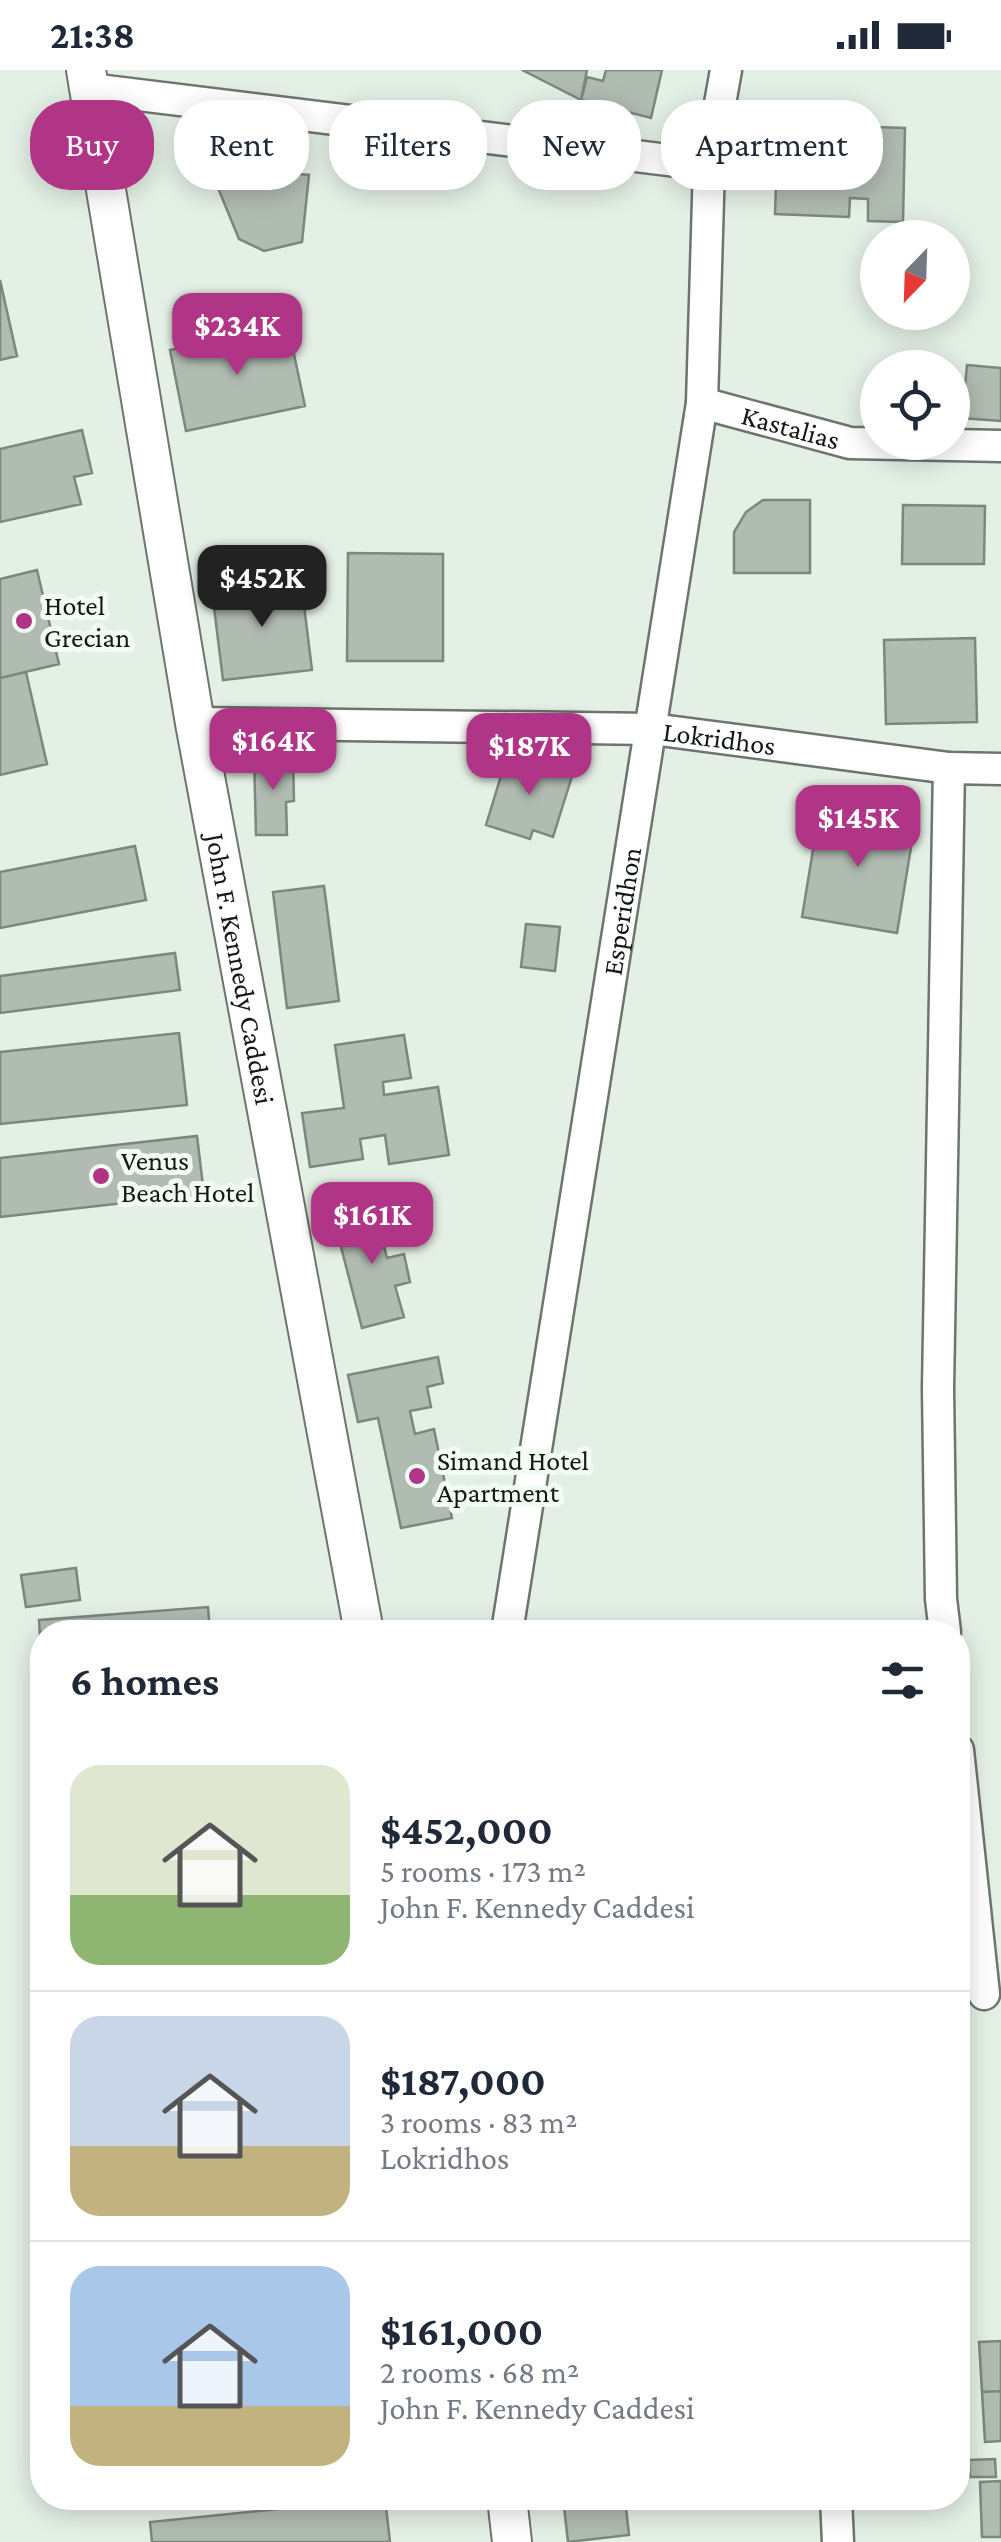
<!DOCTYPE html>
<meta charset="utf-8">
<style>
body{margin:0;font-family:"Crimson Pro",serif;background:#f2f2f3;color:#1f2937;height:100vh;display:flex;flex-direction:column;font-size:38px;white-space:nowrap}
*{box-sizing:border-box;margin:0}
p{font-size:32px;color:#747a83}
.icon{flex:none;width:55px;height:55px;fill:none;stroke:currentColor;stroke-width:2;stroke-linecap:round;stroke-linejoin:round}
.map{position:relative;flex:1;overflow:hidden}
.sheet{position:absolute;left:30px;top:1550px;width:940px;height:890px;display:flex;flex-direction:column;background:#fff;border-radius:40px;box-shadow:0 5px 25px #0003}
.sheet>*{flex:none}
.banner{position:absolute;left:30px;top:30px;width:942px;height:90px;display:flex;gap:20px}
.needle{width:65px;rotate:203deg}
.controls{position:absolute;left:860px;top:150px;display:grid;gap:20px}
.controls a{display:grid;place-items:center;width:110px;height:110px;border-radius:50%;background:#fff;box-shadow:0 5px 25px #0003;font-size:50px}
.price{position:absolute;translate:-50% -85px;padding:0 22px;border-radius:20px;background:#b13586;color:#fff;font-size:32px;line-height:65px;filter:drop-shadow(0 2px 5px #0008)}
.price::after{content:'';position:absolute;left:50%;top:60px;width:30px;height:22px;margin-left:-15px;background:inherit;clip-path:polygon(0 0,100% 0,50% 100%)}
.price.current{background:#222;color:#fff}
ul{padding:0;list-style:none}
li{display:flex;align-items:center;gap:30px;height:250px;padding:0 40px}
li+li{border-top:2px solid #e0e1e3}
li span{display:grid;place-items:center;flex:none;width:280px;height:200px;border-radius:30px;color:#555}
li>.icon{margin-inline-start:auto}
span .icon{width:120px;height:120px;fill:#fffc;stroke-width:1}
li b{font-size:42px}
h2{display:flex;justify-content:space-between;align-items:center;height:120px;padding:0 40px;font-size:42px}
.tag{padding:0 35px;border-radius:40px;background:#fff;box-shadow:0 5px 25px #0003;font-size:35px;line-height:90px}
.tag.current{background:#b13586;color:#fff}
.status{display:flex;justify-content:space-between;align-items:center;height:70px;padding:0 50px;background:#fff;direction:ltr}
.status svg{height:28px;fill:currentColor}
.map>svg:first-child{display:block}
</style>
<div class="status"><b>21:38</b><svg viewBox="0 0 49 12"><path d="M0 12V9h3v3zM5 12V6h3v6zM10 12V3h3v9zM15 12V0h3v12zM26 1h20v11H26zM47 4h2v5h-2z"/></svg></div>
<div class="map">
<svg width="1001" height="2472" viewBox="0 0 1001 2472">
<rect width="100%" height="100%" fill="#e4f0e5"/>
<path fill="#b0bbb1" stroke="#7c877d" stroke-width="2.5" d="M522,0H587L581,30Z
M606,0H662L651,48L581,30L587,7L603,11Z
M778,54L905,58L903,152L868,151V129L850,128L849,147L775,144Z
M209,96L309,105L302,172L264,181L239,169Z
M0,210L17,286L0,290Z
M288,256L305,336L186,361L170,280Z
M967,295L1001,298V351L962,348Z
M82,360L92,403L74,407L81,434L0,452V379Z
M763,430H810V503H734V462L746,442Z
M903,435L985,436L984,494H902Z
M348,483L443,484V591H347Z
M37,500L59,594L0,608V509Z
M301,511L312,600L223,610L212,521Z
M975,568L977,652L886,654L884,570Z
M26,602L47,694L0,705V608Z
M508,683L573,703L553,767L533,760L530,769L486,755Z
M293,685L294,731L286,732L287,765H256L254,686Z
M820,737L915,753L897,863L802,847Z
M135,776L146,830L0,858V802Z
M324,816L339,931L287,938L273,822Z
M526,854L560,857L555,901L521,897Z
M175,883L180,920L0,943V906Z
M179,963L187,1035L0,1054V982Z
M404,965L411,1008L383,1012L384,1025L438,1017L449,1085L389,1094L385,1065L360,1069L363,1089L310,1097L302,1043L344,1038L335,975Z
M197,1066L204,1124L0,1147V1088Z
M382,1137L389,1162L381,1164L387,1188L404,1184L410,1212L395,1216L404,1247L362,1258L334,1150Z
M438,1287L443,1313L427,1317L431,1337L410,1341L415,1364L434,1359L452,1448L401,1458L378,1348L358,1352L348,1305Z
M76,1498L80,1530L26,1537L21,1505Z
M208,1537L210,1562H42V1605L39,1550Z
M1001,2271V2321L982,2322L979,2272Z
M1001,2321V2371L985,2372L982,2322Z
M995,2389L996,2407H970L969,2390Z
M1001,2411V2467H982L980,2412Z
M385,2428L390,2472H152L150,2452Z
M563,2428H625L629,2465L568,2472Z"/>
<g fill="none" stroke-linecap="round" stroke-linejoin="round">
<g stroke="#6c766c" stroke-width="35">
<g id="minor">
<path d="M90,19L709,95"/>
<path id="s1" d="M702,333L850,373L1001,376"/>
<path id="s2" d="M195,653L652,659L949,698L1001,699"/>
<path id="s3" d="M507,1562L702,333L709,95L726,0"/>
<path d="M945,1562L941,1529L938,1319L949,698"/>
<path d="M958,1680L984,1924"/>
<path d="M836,2428L838,2472"/>
</g>
</g>
<g stroke="#6c766c" stroke-width="42">
<g id="tertiary">
<path id="s4" d="M86,0L195,653L364,1562"/>
<path d="M507,2428L512,2472"/>
</g>
</g>
<use href="#minor" stroke="#fff" stroke-width="30"/>
<use href="#tertiary" stroke="#fff" stroke-width="38"/>
</g>
<g fill="#b13586" stroke="#f1fdf2" stroke-width="4">
<circle cx="24" cy="551" r="10"/>
<circle cx="101" cy="1106" r="10"/>
<circle cx="417" cy="1406" r="10"/>
</g>
<g text-anchor="middle" stroke-width="10" stroke-linejoin="round" paint-order="stroke">
<g font-size="28" fill="#141814" stroke="#f1fdf2">
<text dy="10" stroke="none"><textPath href="#s1" startOffset="92">Kastalias</textPath></text>
<text dy="10" stroke="none"><textPath href="#s2" startOffset="525">Lokridhos</textPath></text>
<text dy="10" stroke="none"><textPath href="#s3" startOffset="730">Esperidhon</textPath></text>
<text dy="10" stroke="none"><textPath href="#s4" startOffset="912">John F. Kennedy Caddesi</textPath></text>
</g>
<g font-size="28" fill="#141814" stroke="#f1fdf2" text-anchor="start">
<text x="44" y="545">Hotel<tspan x="44" dy="32">Grecian</tspan></text>
<text x="121" y="1100">Venus<tspan x="121" dy="32">Beach Hotel</tspan></text>
<text x="437" y="1400">Simand Hotel<tspan x="437" dy="32">Apartment</tspan></text>
</g>
</g>
</svg>
<div class="controls">
<a><svg class="needle" viewBox="-14 -14 28 28"><path d="M0-13l5 13h-10z" fill="#e53935"/><path d="M0 13l5-13h-10z" fill="#747a83"/></svg></a>
<a><svg class="icon" aria-label="locate" viewBox="0 0 24 24"><circle cx="12" cy="12" r="6"/><path d="M12 2v4M12 18v4M2 12h4M18 12h4"/></svg></a>
</div>
<b class="price" style="left:237px;top:308px">$234K</b>
<b class="price current" style="left:262px;top:560px">$452K</b>
<b class="price" style="left:273px;top:723px">$164K</b>
<b class="price" style="left:529px;top:728px">$187K</b>
<b class="price" style="left:858px;top:800px">$145K</b>
<b class="price" style="left:372px;top:1197px">$161K</b>
<div class="banner">
<a class="tag current">Buy</a>
<a class="tag">Rent</a>
<a class="tag">Filters</a>
<a class="tag">New</a>
<a class="tag">Apartment</a>
</div>
<section class="sheet">
<h2>6 homes<svg class="icon" aria-label="filters" viewBox="0 0 24 24"><path d="M4 7h16M4 17h16"/><circle cx="9" cy="7" r="2"/><circle cx="15" cy="17" r="2"/></svg></h2>
<ul>
<li><span style="background:linear-gradient(#dfe7d0 65%,#8fb573 0)"><svg class="icon" aria-label="home" viewBox="0 0 24 24"><path d="M3 11l9-7 9 7M6 9v11h12V9"/></svg></span><div><b>$452,000</b><p>5 rooms · 173 m²</p><p>John F. Kennedy Caddesi</p></div></li>
<li><span style="background:linear-gradient(#c9d6e8 65%,#c2b280 0)"><svg class="icon" aria-label="home" viewBox="0 0 24 24"><path d="M3 11l9-7 9 7M6 9v11h12V9"/></svg></span><div><b>$187,000</b><p>3 rooms · 83 m²</p><p>Lokridhos</p></div></li>
<li><span style="background:linear-gradient(#a9c7e8 70%,#c2b280 0)"><svg class="icon" aria-label="home" viewBox="0 0 24 24"><path d="M3 11l9-7 9 7M6 9v11h12V9"/></svg></span><div><b>$161,000</b><p>2 rooms · 68 m²</p><p>John F. Kennedy Caddesi</p></div></li>
</ul>
</section>
</div>
